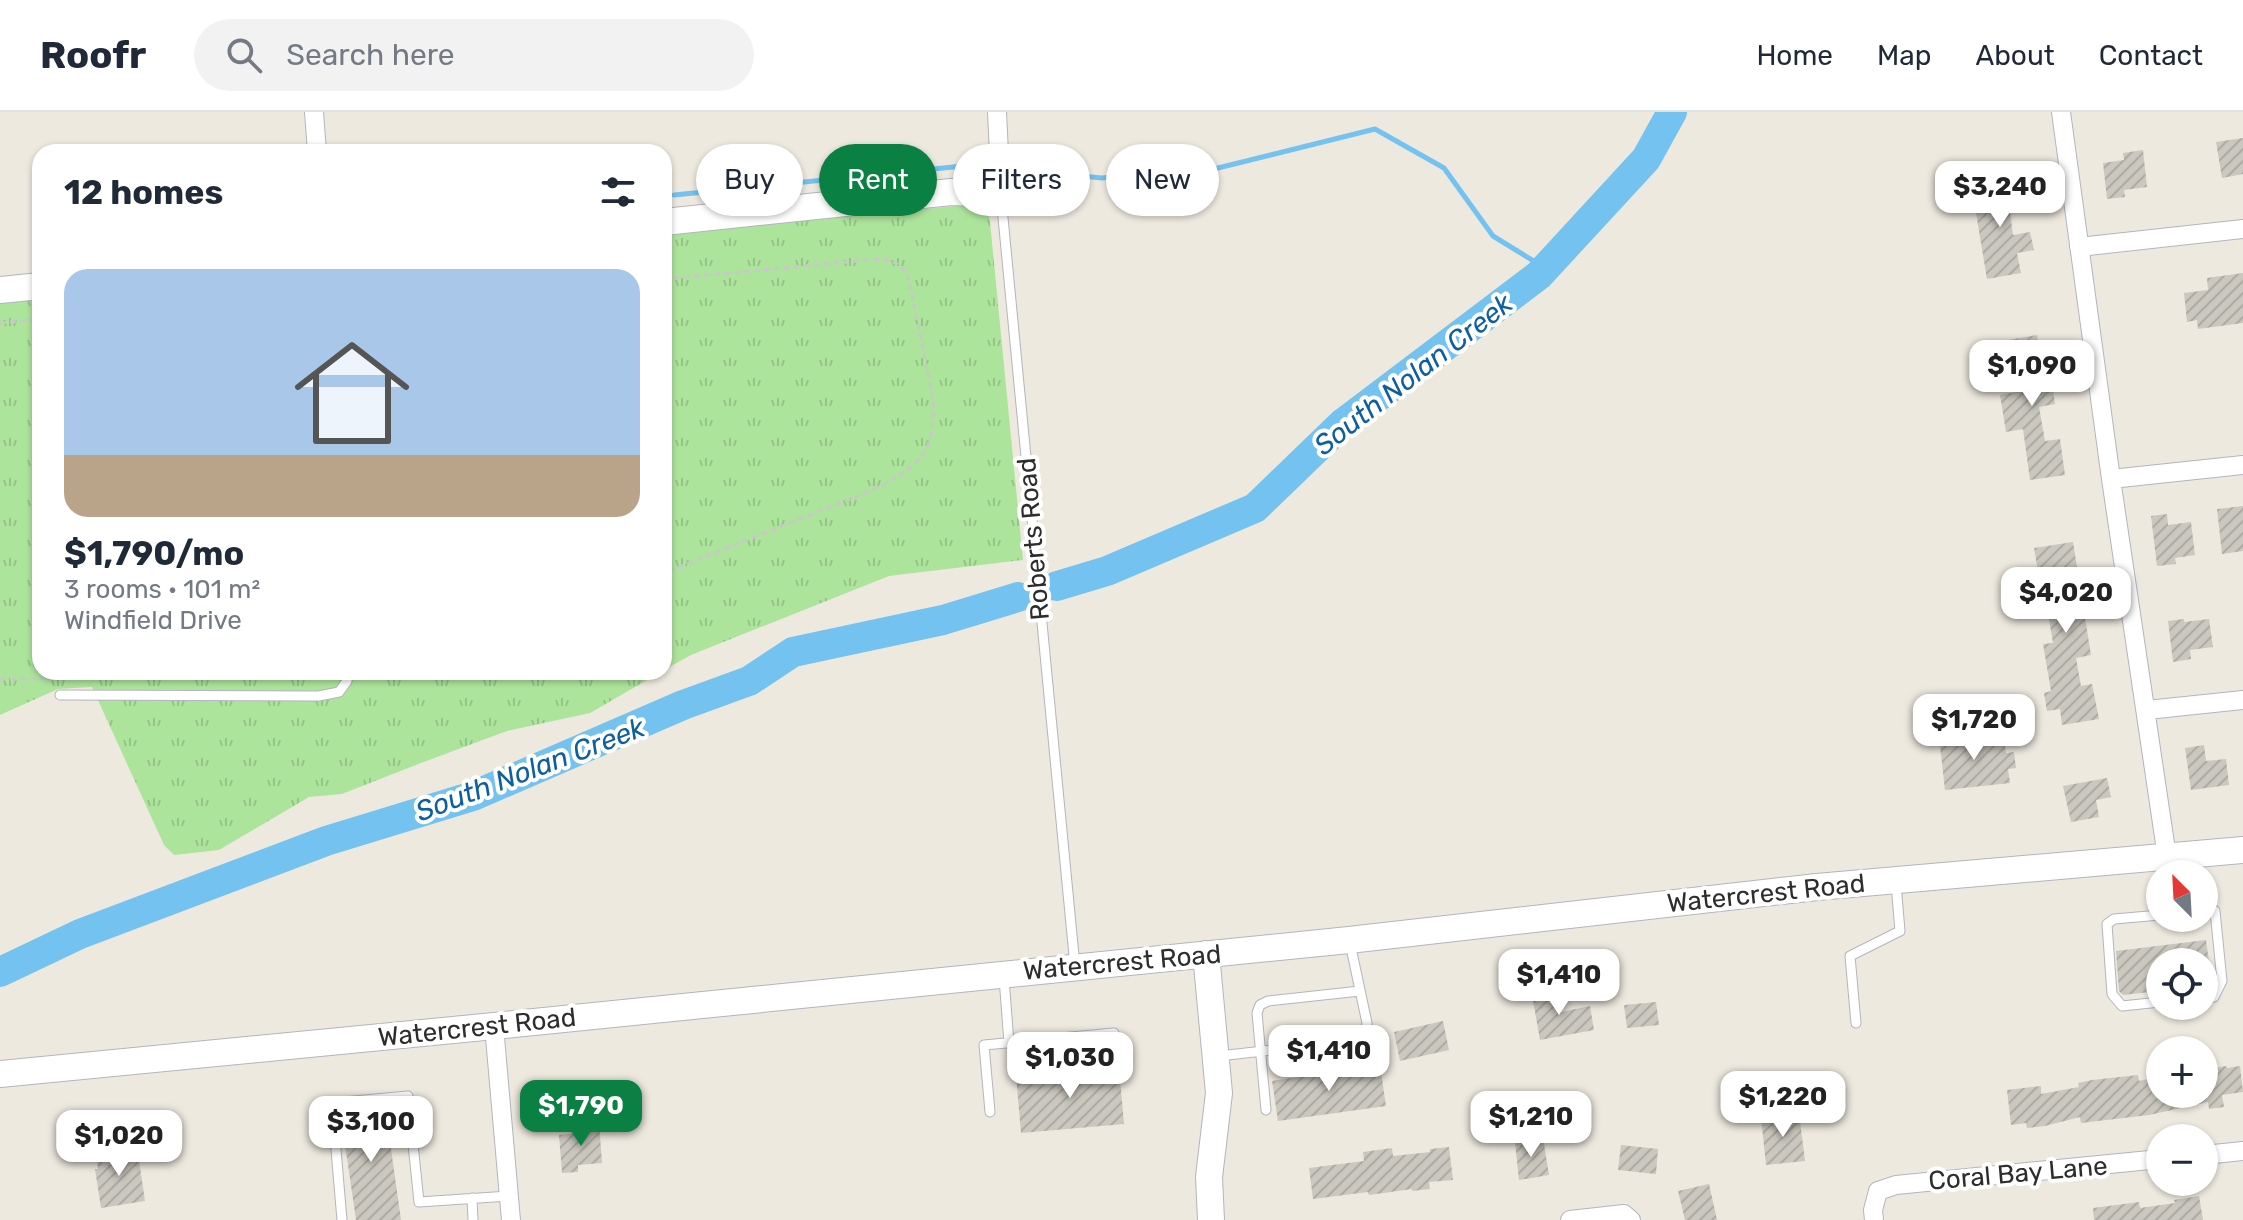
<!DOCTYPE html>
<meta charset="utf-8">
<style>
body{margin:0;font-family:Rubik,sans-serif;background:#f2f2f3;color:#1f2937;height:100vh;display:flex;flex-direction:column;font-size:30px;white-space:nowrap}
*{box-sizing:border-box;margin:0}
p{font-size:26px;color:#747a83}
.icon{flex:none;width:44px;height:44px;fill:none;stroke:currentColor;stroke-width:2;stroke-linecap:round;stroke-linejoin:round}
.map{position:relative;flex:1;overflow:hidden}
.details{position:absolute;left:32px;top:32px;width:640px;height:536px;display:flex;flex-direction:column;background:#fff;border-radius:24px;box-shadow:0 2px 6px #0004}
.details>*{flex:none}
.banner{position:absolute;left:696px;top:32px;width:760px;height:72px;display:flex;gap:16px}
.needle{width:52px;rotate:336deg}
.fabs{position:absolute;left:2146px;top:748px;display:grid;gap:16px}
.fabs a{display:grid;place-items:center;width:72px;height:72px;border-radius:50%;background:#fff;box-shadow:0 2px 6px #0004;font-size:40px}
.price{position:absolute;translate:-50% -68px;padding:0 18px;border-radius:16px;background:#fff;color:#222;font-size:26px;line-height:52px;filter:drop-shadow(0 2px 4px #0008)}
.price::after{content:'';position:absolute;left:50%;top:48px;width:24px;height:18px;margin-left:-12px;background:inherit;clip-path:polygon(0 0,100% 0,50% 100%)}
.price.current{background:#0b8043;color:#fff}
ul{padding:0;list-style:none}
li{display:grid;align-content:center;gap:16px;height:424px;padding:0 32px}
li+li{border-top:2px solid #e0e1e3}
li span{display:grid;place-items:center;height:248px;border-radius:24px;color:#555}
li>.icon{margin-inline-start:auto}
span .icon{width:144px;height:144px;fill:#fffc;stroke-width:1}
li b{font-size:34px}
h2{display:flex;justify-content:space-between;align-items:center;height:96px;padding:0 32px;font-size:34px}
.tag{padding:0 28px;border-radius:36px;background:#fff;box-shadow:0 2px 6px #0004;font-size:28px;line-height:72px}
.tag.current{background:#0b8043;color:#fff}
header{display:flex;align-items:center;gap:48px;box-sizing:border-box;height:112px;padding:0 40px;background:#fff;border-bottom:2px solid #e0e1e3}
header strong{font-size:38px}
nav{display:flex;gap:44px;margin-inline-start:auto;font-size:28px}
.search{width:560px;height:72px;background:#f2f2f3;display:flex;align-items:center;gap:20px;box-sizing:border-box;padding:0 28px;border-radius:44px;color:#747a83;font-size:30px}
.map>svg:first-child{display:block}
</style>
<header>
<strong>Roofr</strong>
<div class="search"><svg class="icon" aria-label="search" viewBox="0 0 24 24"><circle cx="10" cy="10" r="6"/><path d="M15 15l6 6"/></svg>Search here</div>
<nav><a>Home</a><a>Map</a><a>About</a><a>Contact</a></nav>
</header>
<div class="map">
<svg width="2243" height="1108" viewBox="0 0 2243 1108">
<defs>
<pattern id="park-tufts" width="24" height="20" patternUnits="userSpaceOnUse" patternTransform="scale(2)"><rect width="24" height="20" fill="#ade49c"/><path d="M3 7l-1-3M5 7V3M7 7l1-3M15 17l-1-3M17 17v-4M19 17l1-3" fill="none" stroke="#95c487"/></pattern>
<pattern id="building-hatch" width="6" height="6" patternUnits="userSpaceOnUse" patternTransform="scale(2)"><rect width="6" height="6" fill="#cac7be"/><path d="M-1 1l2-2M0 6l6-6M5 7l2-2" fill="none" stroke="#aeaba4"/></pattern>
</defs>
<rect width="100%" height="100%" fill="#eee9df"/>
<path fill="url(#park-tufts)" d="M977,92L988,99L990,110L1023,448L889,464L691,543L664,558V121Z
M40,181V560H661L590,601L507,619L421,651L342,682L309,685L219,738L174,743L164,733L92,575L58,577L0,603V184Z"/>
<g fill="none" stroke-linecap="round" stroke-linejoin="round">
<path stroke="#73c2f0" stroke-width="5" d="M1015,58L1102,66L1218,56L1375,17L1444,56L1493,124L1545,156
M674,83L973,53"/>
<path stroke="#73c2f0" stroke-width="30" d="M1057,474L1107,459L1255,396L1342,312L1539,163L1646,47L1672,0
M0,860L80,822L326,729L473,684L683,593L749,569L793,540L943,508L1018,485"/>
</g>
<path fill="url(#building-hatch)" d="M2243,26V62L2222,66L2216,30Z
M2143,38L2147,75L2124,78L2125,85L2107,87L2103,51L2124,48L2123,41Z
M2023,70L2026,90L2009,93L2013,123L2030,120L2034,138L2017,141L2021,161L1987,167L1972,77Z
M2243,161V211L2198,217L2197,208L2187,210L2184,181L2208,178L2207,166Z
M2037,223L2040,246L2048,245L2055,292L2039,295L2045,329L2060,327L2065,363L2030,368L2023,317L2006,320L2000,283L2016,280L2008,228Z
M2243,394V439L2222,442L2217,397Z
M2167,402L2168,413L2191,410L2195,443L2175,446L2176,452L2157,454L2151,404Z
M2073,430L2091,543L2076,546L2081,574L2092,572L2099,607L2062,613L2060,597L2047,599L2044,581L2051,579L2043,532L2053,531L2048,501H2051L2046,470L2040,471L2034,436Z
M2184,507V510L2209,507L2213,535L2190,538L2191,547L2173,550L2168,509Z
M1972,622L1974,631L2004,628L2006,641L2014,640L2016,656L2008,657L2010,671L1945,678L1939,625Z
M2204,633L2206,649L2226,647L2229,673L2191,678L2185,636Z
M2107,666L2111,685L2096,688L2099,705L2071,710L2063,674Z
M2206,828L2209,850H2160V879L2123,883L2119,879L2116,839Z
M1557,878L1561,900L1590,894L1594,918L1540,928L1532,883Z
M1656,890L1659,913L1627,916L1624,893Z
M1443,909L1449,938L1400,949L1394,920Z
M1380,953L1386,994L1278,1009L1272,969Z
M2226,954L2227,956L2240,954L2243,980L2222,983L2224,995L2209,997L2208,990L2149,1003L2081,1011L2080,1005L2045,1014L2027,1016L2026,1011L2011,1013L2007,978L2041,974V982L2079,975L2078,971L2092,968L2138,963L2139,969L2160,964V982H2207L2204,958Z
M1119,955L1124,1012L1021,1021L1016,964Z
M385,994L401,1108H356L340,998Z
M1799,1001L1805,1049L1766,1053L1761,1005Z
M599,1010L602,1051L578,1053V1060L562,1061L559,1023L579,1021V1011Z
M1543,1026L1549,1063L1519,1068L1515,1030Z
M1621,1033L1658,1037L1656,1062L1618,1058Z
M137,1035L145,1089L101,1096L95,1057H98L96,1041Z
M1449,1035L1453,1068L1429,1070L1430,1077L1412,1079V1077L1369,1083L1368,1080L1313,1087L1309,1056L1364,1049L1363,1040L1392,1036L1393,1044L1430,1040V1037Z
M1709,1072L1717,1108H1685L1678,1079Z
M2199,1084L2203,1108H2094L2093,1096L2139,1090L2140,1096L2175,1091L2174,1088Z"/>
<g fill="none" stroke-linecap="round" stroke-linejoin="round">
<g stroke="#b3b4c0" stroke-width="11">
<path id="lane" d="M1001,85L1075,854
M60,583L319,584L339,580L347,569L346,560
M2204,799H2215L2222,869L2214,885L2204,886
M2160,803L2114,807L2107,812L2112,882L2122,894L2160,890
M1004,866L1009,931
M1856,911L1850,844L1900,819L1896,772
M1219,944L1359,928L1365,920L1367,911L1350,831
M1266,998L1257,901L1260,893L1268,889L1360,879
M990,1000L984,933L1114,921
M472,1086L473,1108
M342,1108L332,991L408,984L419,1090L509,1084"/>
</g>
<g stroke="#b3b4c0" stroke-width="20">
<path id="street" d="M314,0L317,40
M997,0L1001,82
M2061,0L2111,367L2167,745
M2079,135L2243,117
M2111,367L2243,353
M2147,598L2243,588
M494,914L511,1108
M2204,1043L2243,1039
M1570,1108L1624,1102L1631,1108
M1874,1108L1873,1098L1878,1079L1896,1073L2160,1047"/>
</g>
<g stroke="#b3b4c0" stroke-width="28">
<path id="secondary" d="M664,110L951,80L1001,82
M0,178L40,174
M1206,842L1219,981L1209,1065L1211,1108
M0,962L494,914L1349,828L1817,775L2243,738"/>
</g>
<path stroke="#c8c8c8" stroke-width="3" stroke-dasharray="6 4" stroke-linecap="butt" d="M664,167L879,147C893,148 901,152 908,164L933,286C934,306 934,328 921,345C897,373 841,390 807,404C759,423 712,442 664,461
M0,211L40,207
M360,564L405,560
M0,567L332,565"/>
<use href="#lane" stroke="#fff" stroke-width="9"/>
<use href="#street" stroke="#fff" stroke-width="18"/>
<use href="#secondary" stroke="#fff" stroke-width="26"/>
</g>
<g text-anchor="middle" stroke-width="8" stroke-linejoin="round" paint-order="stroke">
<g font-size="26" fill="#2d2d2d" stroke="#fff">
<text transform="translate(1033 427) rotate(-95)" y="9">Roberts Road</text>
<text transform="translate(1766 781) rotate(-6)" y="9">Watercrest Road</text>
<text transform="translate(1122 850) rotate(-5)" y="9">Watercrest Road</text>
<text transform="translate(477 915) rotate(-6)" y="9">Watercrest Road</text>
<text transform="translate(2018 1061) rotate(-5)" y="9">Coral Bay Lane</text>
</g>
<g font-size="28" font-style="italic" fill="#0d5fa0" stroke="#fff">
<text transform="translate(1413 262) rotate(-38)" y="10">South Nolan Creek</text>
<text transform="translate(530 657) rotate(-21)" y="10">South Nolan Creek</text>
</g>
</g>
</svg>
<div class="fabs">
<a><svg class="needle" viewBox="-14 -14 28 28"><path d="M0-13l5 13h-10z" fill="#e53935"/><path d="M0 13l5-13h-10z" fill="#747a83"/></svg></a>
<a><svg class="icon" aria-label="locate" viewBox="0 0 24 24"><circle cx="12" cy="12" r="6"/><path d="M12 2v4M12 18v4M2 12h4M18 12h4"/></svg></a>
<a>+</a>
<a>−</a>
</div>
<b class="price" style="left:2000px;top:117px">$3,240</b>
<b class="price" style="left:2032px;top:296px">$1,090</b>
<b class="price" style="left:2066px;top:523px">$4,020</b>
<b class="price" style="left:1974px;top:650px">$1,720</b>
<b class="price" style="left:1559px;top:905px">$1,410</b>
<b class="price" style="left:1329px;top:981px">$1,410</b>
<b class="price" style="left:1070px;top:988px">$1,030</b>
<b class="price" style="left:1783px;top:1027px">$1,220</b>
<b class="price current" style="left:581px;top:1036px">$1,790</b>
<b class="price" style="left:1531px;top:1047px">$1,210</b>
<b class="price" style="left:371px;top:1052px">$3,100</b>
<b class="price" style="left:119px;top:1066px">$1,020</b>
<div class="banner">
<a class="tag">Buy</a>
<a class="tag current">Rent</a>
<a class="tag">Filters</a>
<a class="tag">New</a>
</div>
<section class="details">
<h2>12 homes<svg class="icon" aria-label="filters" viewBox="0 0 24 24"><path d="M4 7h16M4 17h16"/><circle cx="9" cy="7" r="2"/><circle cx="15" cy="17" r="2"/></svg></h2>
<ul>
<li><span style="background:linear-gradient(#a9c7e8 75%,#b9a48a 0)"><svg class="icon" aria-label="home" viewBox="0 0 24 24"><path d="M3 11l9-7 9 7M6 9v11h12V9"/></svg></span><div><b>$1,790/mo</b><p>3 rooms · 101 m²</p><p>Windfield Drive</p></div></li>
</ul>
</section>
</div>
